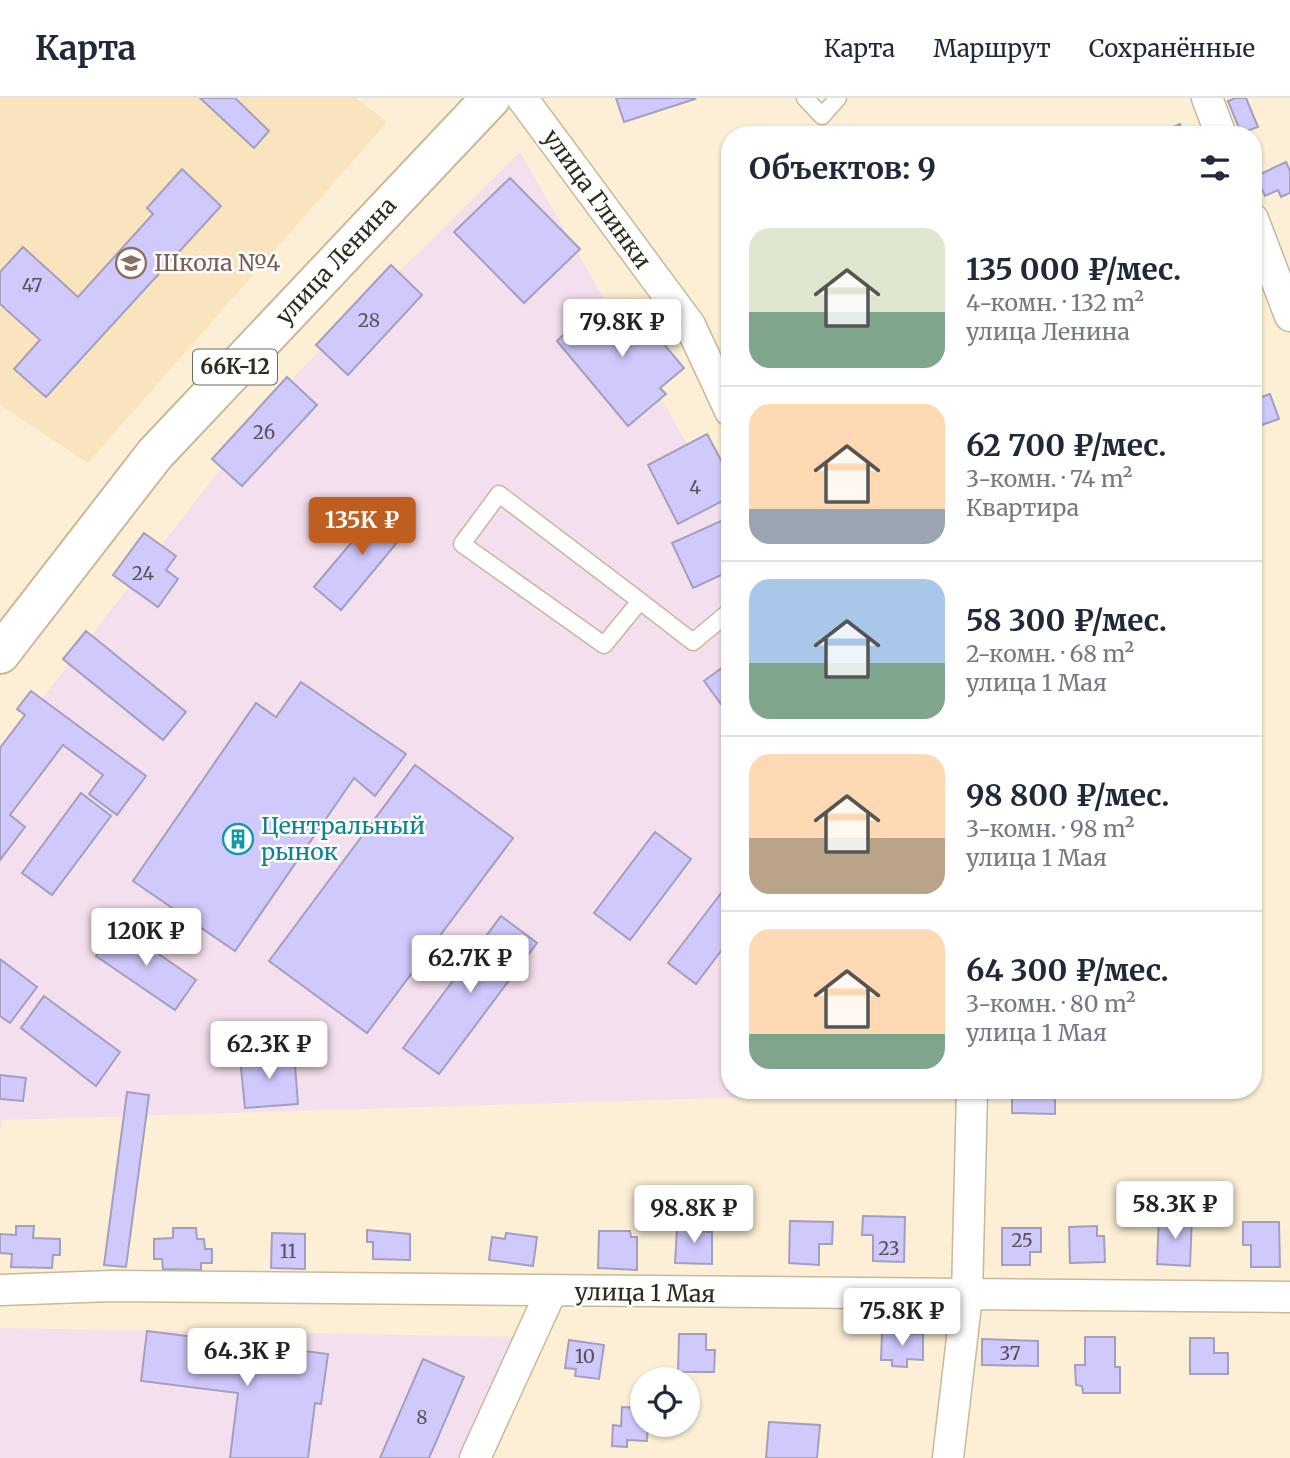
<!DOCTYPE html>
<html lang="ru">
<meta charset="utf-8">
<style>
body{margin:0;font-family:Merriweather,serif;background:#f2f2f3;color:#1f2937;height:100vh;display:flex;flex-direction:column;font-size:26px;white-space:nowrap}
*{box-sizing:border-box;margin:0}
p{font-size:23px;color:#747a83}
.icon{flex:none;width:38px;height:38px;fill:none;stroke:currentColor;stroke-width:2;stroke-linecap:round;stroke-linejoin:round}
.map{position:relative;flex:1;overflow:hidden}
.side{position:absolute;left:721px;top:28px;width:541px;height:973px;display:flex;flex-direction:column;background:#fff;border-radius:28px;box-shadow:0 2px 5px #0004}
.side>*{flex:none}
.tools{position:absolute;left:630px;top:1269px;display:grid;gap:14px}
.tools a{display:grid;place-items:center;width:70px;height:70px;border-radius:50%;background:#fff;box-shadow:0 2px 5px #0004;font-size:35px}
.price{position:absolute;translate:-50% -60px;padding:0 16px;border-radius:7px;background:#fff;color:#222;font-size:23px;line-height:46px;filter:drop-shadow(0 2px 4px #0008)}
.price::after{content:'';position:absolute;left:50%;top:42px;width:21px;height:16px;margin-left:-10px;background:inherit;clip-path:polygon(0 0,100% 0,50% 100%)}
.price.selected{background:#c05e20;color:#fff}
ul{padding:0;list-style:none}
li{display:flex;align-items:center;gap:21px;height:175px;padding:0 28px}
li+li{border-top:2px solid #e0e1e3}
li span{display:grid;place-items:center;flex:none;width:196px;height:140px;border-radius:21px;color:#555}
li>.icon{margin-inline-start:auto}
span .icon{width:84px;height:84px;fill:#fffc;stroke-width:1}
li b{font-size:30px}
h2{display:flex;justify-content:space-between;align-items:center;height:84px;padding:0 28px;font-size:30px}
header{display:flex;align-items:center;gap:42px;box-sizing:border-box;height:98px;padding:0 35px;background:#fff;border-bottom:2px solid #e0e1e3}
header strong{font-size:33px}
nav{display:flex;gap:38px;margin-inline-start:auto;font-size:24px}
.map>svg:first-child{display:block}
</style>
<header>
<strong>Карта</strong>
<nav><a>Карта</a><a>Маршрут</a><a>Сохранённые</a></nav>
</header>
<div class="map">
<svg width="1290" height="1360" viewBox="0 0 1290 1360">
<rect width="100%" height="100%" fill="#fcefd5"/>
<path fill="#f4dfee" d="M520,54L730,421V992L919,994L3,1022L0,1030V655L284,289Z
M0,1230L525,1239L459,1360H0Z"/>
<path fill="#f9e4bd" d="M0,0H356L387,24L88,365L0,307Z"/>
<path fill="#d0c9fc" stroke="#a39fbf" stroke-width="2" d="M200,0H235L269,33L254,50Z
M616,0H694L695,1L624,24Z
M1236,0H1246L1258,29L1241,35L1228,3Z
M1180,26L1184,37H1157Z
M1286,64L1290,73V95L1281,99L1278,92L1265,98L1256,78Z
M182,71L221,108L46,299L14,271L40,242L0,206V174L23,149L78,199L153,116L147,110Z
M730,74V94L722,78Z
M510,80L580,151L524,205L454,134Z
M391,167L422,197L348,277L316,247Z
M627,202L684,270L660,290L666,296L628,328L557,243L594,208L605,220Z
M287,279L317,307L242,388L212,361Z
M1270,296L1279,321L1253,330V302Z
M707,336L730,379V399L678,426L648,367Z
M383,407L410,429L341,512L314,489Z
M730,419V473L693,490L672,445Z
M144,435L176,458L166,472L178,481L158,509L113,477Z
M86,533L186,614L163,642L63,561Z
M730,564V599L721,606L704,583Z
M301,584L406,656L375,698L354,680L235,853L133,783L256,605L276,619Z
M31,593L146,678L117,717L89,696L103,677L63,647L10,717L25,729L0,762V650L25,617L17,611Z
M415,667L513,740L367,935L269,863Z
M81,695L111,718L52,797L22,775Z
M655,734L691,761L630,842L594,815Z
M728,786L730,787V841L696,886L668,865Z
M501,818L537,845L439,976L403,950Z
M117,827L196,882L175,912L96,858Z
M0,861L37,889L10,925L0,918Z
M44,898L120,954L96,988L21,930Z
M294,955L298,1006L245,1010L240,960Z
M0,977L26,980L23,1003L0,1001Z
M1012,992H1055V1016L1012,1015Z
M127,994L149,997L126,1169L104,1167Z
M863,1118L905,1119L904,1164L873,1163V1137H862Z
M1159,1118L1192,1119L1190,1168L1157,1166Z
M689,1122H699V1133L712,1134V1166L675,1165L677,1131H688Z
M790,1123L833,1124L832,1146H819V1167L789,1165Z
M1243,1124H1279L1280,1169H1251V1147H1243Z
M16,1128H34L33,1140L60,1141V1157H53L52,1170L11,1169L12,1156L0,1155V1136L16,1137Z
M1097,1128V1138H1104L1105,1164L1070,1165L1069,1129Z
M173,1130H196L197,1141H204L205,1151H212V1165H201V1172L163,1171L162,1161H154V1141L173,1140Z
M1002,1130H1041V1154H1030V1167H1002Z
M367,1132L410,1136V1162L373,1161V1144H367Z
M599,1133H630L631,1139H637V1172L598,1170Z
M272,1135L305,1136V1171L271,1170Z
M506,1135L537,1139L533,1168L489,1162L492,1139L505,1141Z
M147,1233L328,1256L321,1306L315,1305L308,1360H230L238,1295L141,1283Z
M882,1235L923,1236V1262L907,1261V1269L892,1268V1262H881Z
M679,1236H706V1252H715L714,1274H678Z
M1085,1239H1115V1269H1120V1295H1083L1082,1288L1076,1287L1075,1267H1085Z
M1190,1240H1214V1255H1228V1276H1190Z
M982,1241L1038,1243V1268L982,1267Z
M569,1242L604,1247L599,1281L575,1278L576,1271L565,1270Z
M423,1261L464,1279L429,1360H380Z
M622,1309L642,1310V1326H648L647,1343L627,1342V1349L612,1348L613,1327L621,1328Z
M769,1324L820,1327L817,1360H766Z"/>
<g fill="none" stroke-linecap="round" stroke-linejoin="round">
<g stroke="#c9b899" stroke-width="19">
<path id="service" d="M805,0L822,18L838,0
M640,503L604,547L462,446L499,396L640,503L693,544L730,513"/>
</g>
<g stroke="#c9b899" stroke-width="33">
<path id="minor" d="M522,0L690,227L730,313
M1207,0L1221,37
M1253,121L1290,218
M0,1192L112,1188L1290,1199
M475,1360L551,1194
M948,1360L967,1198L972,992"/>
</g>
<g stroke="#c9b899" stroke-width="42">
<path id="primary" d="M0,556L155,356L491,0"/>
</g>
<use href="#service" stroke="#fff" stroke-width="16"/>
<use href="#minor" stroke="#fff" stroke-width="30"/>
<use href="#primary" stroke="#fff" stroke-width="38"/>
</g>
<defs>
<g id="school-ring" transform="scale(1.575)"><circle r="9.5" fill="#fff" stroke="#8d6e63" stroke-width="1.5"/><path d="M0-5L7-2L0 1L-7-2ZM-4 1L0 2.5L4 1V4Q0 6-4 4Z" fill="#8d6e63"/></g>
<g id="building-ring" transform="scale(1.575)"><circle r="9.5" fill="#fff" stroke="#0f9aa8" stroke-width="1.5"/><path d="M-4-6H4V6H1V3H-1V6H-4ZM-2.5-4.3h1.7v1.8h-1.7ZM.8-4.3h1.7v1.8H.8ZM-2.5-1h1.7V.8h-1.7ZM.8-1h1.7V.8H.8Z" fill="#0f9aa8"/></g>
</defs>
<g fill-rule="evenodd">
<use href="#school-ring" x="131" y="165"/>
<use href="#building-ring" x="238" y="741"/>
</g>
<g text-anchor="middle" stroke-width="5" stroke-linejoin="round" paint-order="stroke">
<g font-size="19" fill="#585256">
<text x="32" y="194">47</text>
<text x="369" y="229">28</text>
<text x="264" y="341">26</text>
<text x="695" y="396">4</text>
<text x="143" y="482">24</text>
<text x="1022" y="1149">25</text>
<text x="889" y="1157">23</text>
<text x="288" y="1160">11</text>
<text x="1010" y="1262">37</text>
<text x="585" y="1265">10</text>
<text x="422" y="1326">8</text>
</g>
<rect fill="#fff" stroke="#6e6a62" stroke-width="2" x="193" y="251.5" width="84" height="35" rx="5"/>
<g font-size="21" font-weight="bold" fill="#302a1e">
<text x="235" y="276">66К-12</text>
</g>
<g font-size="23" fill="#302a1e" stroke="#fff">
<text transform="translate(597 101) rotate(54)" y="8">улица Глинки</text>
<text transform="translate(336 163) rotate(-47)" y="8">улица Ленина</text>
<text transform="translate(645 1195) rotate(1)" y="8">улица 1 Мая</text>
</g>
<g font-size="23" fill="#785e54" stroke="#fff" text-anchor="start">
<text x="154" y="173">Школа №4</text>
</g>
<g font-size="23" fill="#0d838f" stroke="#fff" text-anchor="start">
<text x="261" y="736">Центральный<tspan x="261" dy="26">рынок</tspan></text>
</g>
</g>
</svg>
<div class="tools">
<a><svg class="icon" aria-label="locate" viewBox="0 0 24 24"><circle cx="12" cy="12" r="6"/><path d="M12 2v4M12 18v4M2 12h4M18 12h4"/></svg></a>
</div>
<b class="price" style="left:622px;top:261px">79.8K ₽</b>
<b class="price selected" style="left:362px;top:459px">135K ₽</b>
<b class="price" style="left:146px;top:870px">120K ₽</b>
<b class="price" style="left:470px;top:897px">62.7K ₽</b>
<b class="price" style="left:269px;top:983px">62.3K ₽</b>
<b class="price" style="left:1175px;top:1143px">58.3K ₽</b>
<b class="price" style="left:694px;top:1147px">98.8K ₽</b>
<b class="price" style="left:902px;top:1250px">75.8K ₽</b>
<b class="price" style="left:247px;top:1290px">64.3K ₽</b>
<section class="side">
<h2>Объектов: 9<svg class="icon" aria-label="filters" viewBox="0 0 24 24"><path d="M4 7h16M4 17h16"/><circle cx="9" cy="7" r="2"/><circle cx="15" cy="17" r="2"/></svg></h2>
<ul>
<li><span style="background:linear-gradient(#dfe7d0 60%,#7fa58c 0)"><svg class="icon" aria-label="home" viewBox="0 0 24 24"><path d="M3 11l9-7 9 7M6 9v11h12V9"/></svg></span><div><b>135 000 ₽/мес.</b><p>4-комн. · 132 m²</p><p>улица Ленина</p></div></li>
<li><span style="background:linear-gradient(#ffd9b3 75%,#9aa5b1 0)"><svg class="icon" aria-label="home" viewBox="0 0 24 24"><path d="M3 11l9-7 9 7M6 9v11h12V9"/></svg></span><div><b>62 700 ₽/мес.</b><p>3-комн. · 74 m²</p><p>Квартира</p></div></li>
<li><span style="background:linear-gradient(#a9c7e8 60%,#7fa58c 0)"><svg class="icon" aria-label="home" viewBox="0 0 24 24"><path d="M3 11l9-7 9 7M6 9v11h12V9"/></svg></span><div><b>58 300 ₽/мес.</b><p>2-комн. · 68 m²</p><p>улица 1 Мая</p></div></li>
<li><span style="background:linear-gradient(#ffd9b3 60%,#b9a48a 0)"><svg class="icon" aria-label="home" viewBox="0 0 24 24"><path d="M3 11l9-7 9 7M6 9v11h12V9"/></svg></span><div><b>98 800 ₽/мес.</b><p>3-комн. · 98 m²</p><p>улица 1 Мая</p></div></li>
<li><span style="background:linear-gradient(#ffd9b3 75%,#7fa58c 0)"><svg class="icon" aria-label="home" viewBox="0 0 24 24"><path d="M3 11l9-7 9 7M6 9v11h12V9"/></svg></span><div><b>64 300 ₽/мес.</b><p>3-комн. · 80 m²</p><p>улица 1 Мая</p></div></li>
</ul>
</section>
</div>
